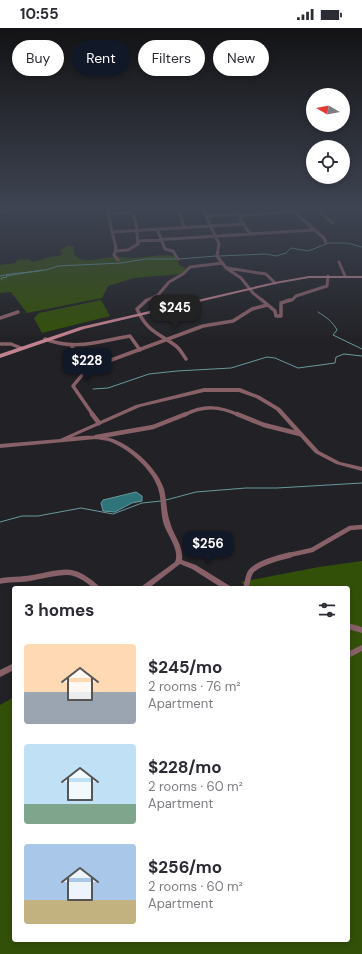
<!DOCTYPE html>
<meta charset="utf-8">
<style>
body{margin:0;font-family:"DM Sans",sans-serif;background:#f2f2f3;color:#2b2b33;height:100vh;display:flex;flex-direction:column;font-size:15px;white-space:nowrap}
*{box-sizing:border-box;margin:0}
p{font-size:13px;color:#7c7c81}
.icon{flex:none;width:22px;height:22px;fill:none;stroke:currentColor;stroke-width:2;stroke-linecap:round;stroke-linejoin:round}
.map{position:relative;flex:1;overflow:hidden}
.drawer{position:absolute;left:12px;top:558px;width:338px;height:356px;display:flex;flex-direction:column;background:#fff;border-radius:4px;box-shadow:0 2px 6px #0003}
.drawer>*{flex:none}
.hud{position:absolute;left:12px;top:12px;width:338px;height:36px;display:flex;gap:8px}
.needle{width:26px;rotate:279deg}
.buttons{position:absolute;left:306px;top:60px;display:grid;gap:8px}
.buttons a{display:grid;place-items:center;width:44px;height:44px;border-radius:50%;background:#fff;box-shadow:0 2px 6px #0003;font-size:20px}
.price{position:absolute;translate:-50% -34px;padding:0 9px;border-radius:8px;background:#111827;color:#fff;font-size:13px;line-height:26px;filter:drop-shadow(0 1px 2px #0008)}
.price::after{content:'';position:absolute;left:50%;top:24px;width:12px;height:9px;margin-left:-6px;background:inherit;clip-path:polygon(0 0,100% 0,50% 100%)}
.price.active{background:#222;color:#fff}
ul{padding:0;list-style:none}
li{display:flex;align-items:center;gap:12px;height:100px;padding:0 12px}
li span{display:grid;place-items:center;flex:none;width:112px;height:80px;border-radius:4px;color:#555}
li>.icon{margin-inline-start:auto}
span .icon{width:48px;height:48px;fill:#fffc;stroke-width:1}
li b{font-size:17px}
h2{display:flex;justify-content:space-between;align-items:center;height:48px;padding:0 12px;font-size:17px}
.chip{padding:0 14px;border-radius:18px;background:#fff;box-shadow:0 2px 6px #0003;font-size:14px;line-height:36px}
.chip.active{background:#111827;color:#fff}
.status{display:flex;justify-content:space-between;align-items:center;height:28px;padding:0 20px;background:#fff;direction:ltr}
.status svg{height:11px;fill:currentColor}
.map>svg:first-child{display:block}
</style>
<div class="status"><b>10:55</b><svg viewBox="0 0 49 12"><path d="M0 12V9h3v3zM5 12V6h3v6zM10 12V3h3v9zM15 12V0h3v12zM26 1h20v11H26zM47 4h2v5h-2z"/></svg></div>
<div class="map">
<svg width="362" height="926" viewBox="0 0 362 926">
<rect width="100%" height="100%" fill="#222226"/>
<path fill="#335009" d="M69,217L74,219V226C84,238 100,229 112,229C120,228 127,230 134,230C150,229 158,226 175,228L179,237L186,240L182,246L134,250L108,258L102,270L27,285L11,264L0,265V237L16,235L17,232L29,231L32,234C42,232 49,228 60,228L62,225L60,222Z
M101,272L110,288L42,305L34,290L39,285Z
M362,533V926H0V677L14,669V912H348V560H248L241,554L319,539Z"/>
<path fill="#2e747a" stroke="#67999d" d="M136,464L142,468V473L132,475L115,484L103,483L101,475L103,472Z"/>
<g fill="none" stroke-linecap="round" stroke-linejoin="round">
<path stroke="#67999d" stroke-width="1" d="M219,228L266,226L276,228L286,225L291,220L308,223L329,215H347L362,219
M179,231L216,228
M0,248C19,243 40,246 58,238L121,235L145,231H176
M2,252L1,250L7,249L6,248L42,242
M318,284C326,289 333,294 337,302L333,307L362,321
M93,361L108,360L149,346L177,343L231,340L267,329L275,330L298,340L335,335L336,329L344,326L362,328
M166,472L196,464L246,460H277L362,455
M0,494L22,488H38L81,480L113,486L142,475L161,473"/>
<path stroke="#886068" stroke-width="3" d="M107,182L116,220L114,227L118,232
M179,182L184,199
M203,182L219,216L217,228L226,240L241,250L253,265L263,273
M238,182L241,192L250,206
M292,182L324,210L326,215
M317,182L333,195
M0,183L16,182
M356,183H362
M108,186L132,184
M206,188L239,186
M240,188L293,183
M157,201L165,221L173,223L178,231
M112,204L244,196
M138,213L314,202
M116,223L128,222L138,216L136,195L132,182
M339,234L345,248
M227,240L266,246L275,255
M145,273L158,267L169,254L183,246L190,239L223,235
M287,273L292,272L296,268L327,258L328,248"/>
<path stroke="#886068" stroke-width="3.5" d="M147,272L137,281C147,304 159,305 176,318C180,321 183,327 186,331
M262,272L275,283L276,288H281V275L290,272
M0,290L18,284
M45,311C76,323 99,313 130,308L140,322
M0,316H11L21,320
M72,319L87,341L73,358L93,387
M87,341L203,298L233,293L252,281L267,277
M184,387C204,377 219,378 239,387"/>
<path stroke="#886068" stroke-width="4.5" d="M92,386L99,395
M237,386L264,397L300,406
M96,409L153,399L186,386
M285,528L312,522L350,500L362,499"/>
<path stroke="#886068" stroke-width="5.5" d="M0,553C11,551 20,552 31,550C62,545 71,536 97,560
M246,560C247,555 248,549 250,545C254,536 281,529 290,527
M348,627L362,620"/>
<path fill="#886068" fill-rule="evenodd" d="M204,360H240L260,368L280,380L319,423L340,434L362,439V443L336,436L315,425L276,382L256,370L239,364H204L140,379L72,409C84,408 95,407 106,409C128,413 157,439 164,461C167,472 166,483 170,494C173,507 184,518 182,532L196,537L230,558L231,560H222L192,541L180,536L149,560H141L142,558L175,534C180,522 168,508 164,497C160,485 162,472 158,460C152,441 127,419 108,413C104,412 100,412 96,411L0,420V416L60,411L136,377Z
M348,595L362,599V605L348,601Z
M14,635V642L0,649V642Z"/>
<path fill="#c1828f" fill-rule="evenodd" d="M309,248H362V250H309L275,256L84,301L0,330V326L80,299L275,254Z"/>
</g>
<linearGradient id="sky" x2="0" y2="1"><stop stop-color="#131315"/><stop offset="0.58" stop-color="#3e4452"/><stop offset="1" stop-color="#3e4452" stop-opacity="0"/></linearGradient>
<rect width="362" height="312" fill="url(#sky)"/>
</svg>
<div class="buttons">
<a><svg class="needle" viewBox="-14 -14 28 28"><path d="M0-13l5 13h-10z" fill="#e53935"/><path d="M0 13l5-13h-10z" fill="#7c7c81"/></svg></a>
<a><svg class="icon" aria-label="locate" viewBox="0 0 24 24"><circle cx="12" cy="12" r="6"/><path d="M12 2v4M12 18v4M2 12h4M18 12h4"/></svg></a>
</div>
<b class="price active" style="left:175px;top:301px">$245</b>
<b class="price" style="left:87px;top:354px">$228</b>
<b class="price" style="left:208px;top:537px">$256</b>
<div class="hud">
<a class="chip">Buy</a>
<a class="chip active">Rent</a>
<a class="chip">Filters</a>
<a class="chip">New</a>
</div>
<section class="drawer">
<h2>3 homes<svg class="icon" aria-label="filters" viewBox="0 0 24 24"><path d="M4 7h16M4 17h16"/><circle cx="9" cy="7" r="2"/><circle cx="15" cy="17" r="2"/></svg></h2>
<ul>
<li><span style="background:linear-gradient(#ffd9b3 60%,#9aa5b1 0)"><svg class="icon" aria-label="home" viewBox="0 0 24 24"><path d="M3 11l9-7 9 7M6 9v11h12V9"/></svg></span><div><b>$245/mo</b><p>2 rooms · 76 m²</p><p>Apartment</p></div></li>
<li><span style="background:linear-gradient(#bfe0f5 75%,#7fa58c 0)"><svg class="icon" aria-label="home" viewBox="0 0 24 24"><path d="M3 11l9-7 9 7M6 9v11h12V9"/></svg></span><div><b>$228/mo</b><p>2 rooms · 60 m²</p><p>Apartment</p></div></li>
<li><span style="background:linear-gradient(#a9c7e8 70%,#c2b280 0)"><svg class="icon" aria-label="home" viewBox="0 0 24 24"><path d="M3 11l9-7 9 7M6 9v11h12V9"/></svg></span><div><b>$256/mo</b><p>2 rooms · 60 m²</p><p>Apartment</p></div></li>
</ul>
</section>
</div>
